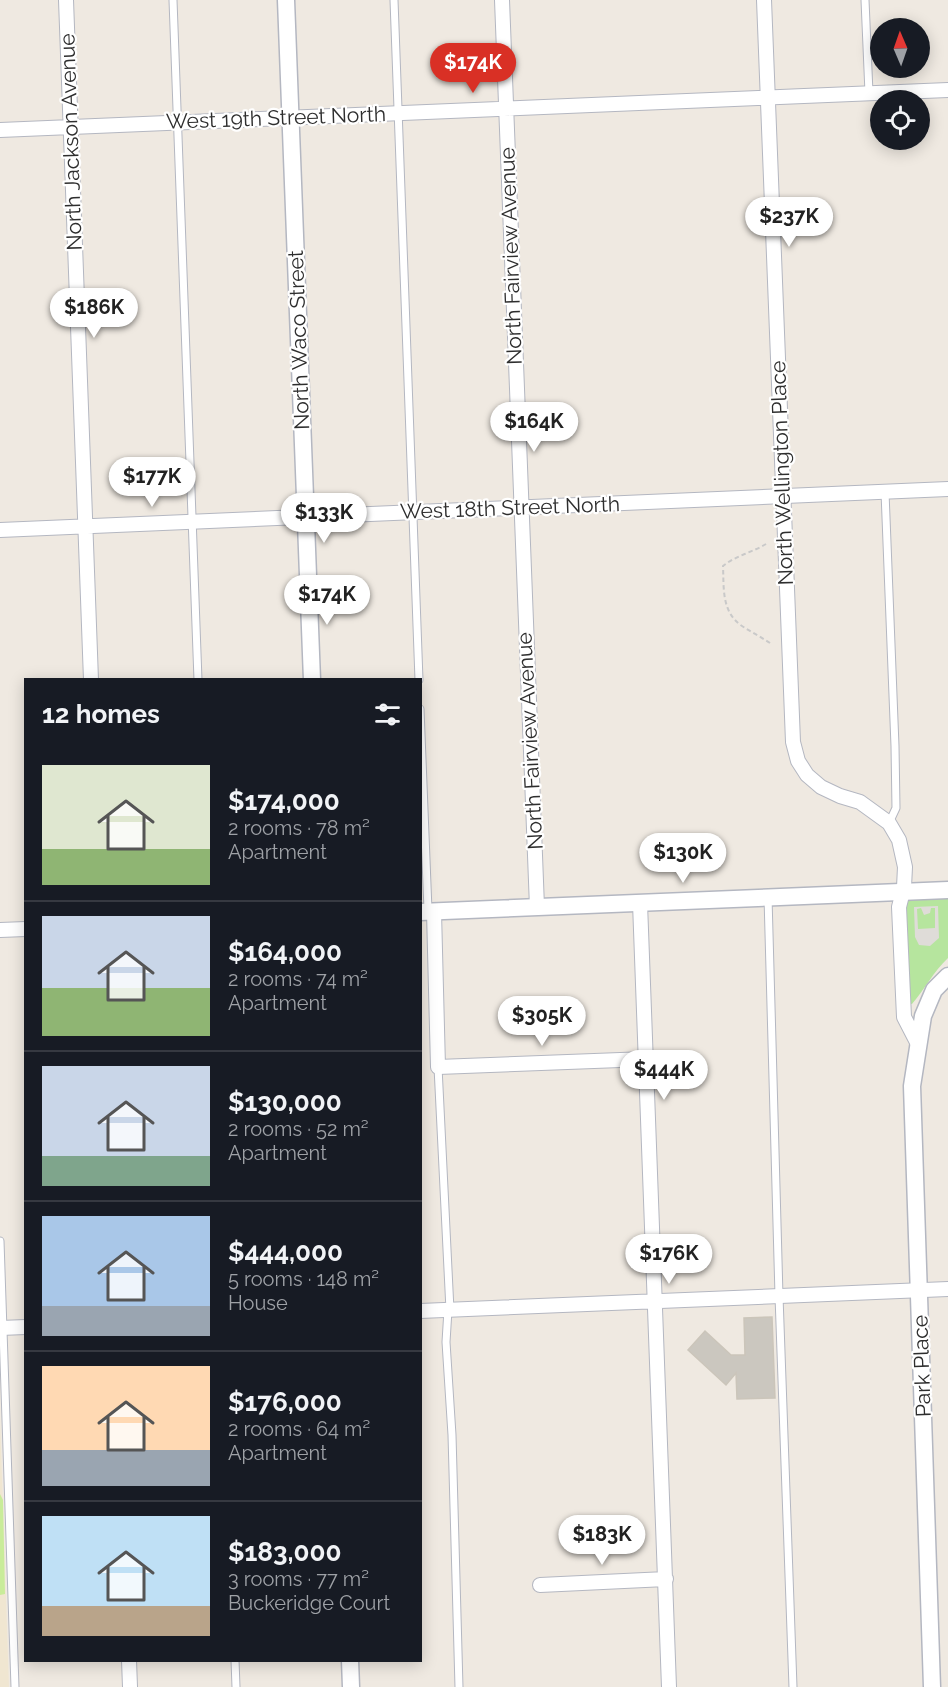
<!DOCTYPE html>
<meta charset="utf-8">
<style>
body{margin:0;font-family:Raleway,sans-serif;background:#242831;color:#f1f3f6;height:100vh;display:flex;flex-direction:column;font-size:22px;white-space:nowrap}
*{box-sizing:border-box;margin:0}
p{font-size:20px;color:#9ea1a6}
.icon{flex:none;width:33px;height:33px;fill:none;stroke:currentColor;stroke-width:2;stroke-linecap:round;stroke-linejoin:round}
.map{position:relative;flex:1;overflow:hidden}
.side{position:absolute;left:24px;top:678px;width:398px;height:984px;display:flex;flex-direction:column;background:#171b24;border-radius:0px;box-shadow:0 3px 15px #0003}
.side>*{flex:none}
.needle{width:39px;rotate:358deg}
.controls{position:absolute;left:870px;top:18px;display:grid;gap:12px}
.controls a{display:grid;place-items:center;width:60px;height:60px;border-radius:50%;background:#171b24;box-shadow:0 3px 15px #0003;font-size:30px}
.price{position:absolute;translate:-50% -51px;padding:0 14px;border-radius:21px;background:#fff;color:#222;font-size:20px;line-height:39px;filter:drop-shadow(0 2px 3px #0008)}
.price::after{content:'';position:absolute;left:50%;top:36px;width:18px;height:14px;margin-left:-9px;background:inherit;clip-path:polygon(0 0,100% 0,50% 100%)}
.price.selected{background:#d93025;color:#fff}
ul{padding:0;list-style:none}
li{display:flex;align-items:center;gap:18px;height:150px;padding:0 18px}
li+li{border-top:2px solid #363941}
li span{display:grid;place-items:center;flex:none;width:168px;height:120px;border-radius:0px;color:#555}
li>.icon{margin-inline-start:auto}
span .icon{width:72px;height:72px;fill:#fffc;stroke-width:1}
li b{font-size:26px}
h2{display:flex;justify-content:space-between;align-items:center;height:72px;padding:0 18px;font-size:26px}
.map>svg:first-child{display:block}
</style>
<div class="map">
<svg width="948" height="1687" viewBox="0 0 948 1687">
<rect width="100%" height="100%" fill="#efe9e1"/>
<path fill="#f0e6d1" d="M0,1418L9,1687H0Z"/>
<path fill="#b6e59e" d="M948,897V958C933,972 925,989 912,1004L907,1003L903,907L906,900L909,899Z"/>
<path fill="#c9ec9a" d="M0,1494L3,1500L5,1594L0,1595Z"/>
<path fill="#dfdcd8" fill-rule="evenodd" d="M938,906L939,938L930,946L919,945L915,937L914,907ZM921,908L924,915L930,913L931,908H935V928L918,929L917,909Z"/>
<path fill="#cbc7bf" stroke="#cbc5ba" stroke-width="1.5" d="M772,1317L775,1398L737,1399L736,1373L726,1385L688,1350L705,1331L731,1355H745L744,1318Z"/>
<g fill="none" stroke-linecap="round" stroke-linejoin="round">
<g stroke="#b4b7c1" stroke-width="9">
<path id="service" d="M173,0L198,680
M394,0L419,680
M865,0L869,93
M885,492L895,746L896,808L889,823
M420,709L428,910
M768,897L779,1296L793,1687
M438,1067L450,1310
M0,1241L15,1687
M448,1310L446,1342L452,1435L459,1687
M235,1660L236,1687"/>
</g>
<g stroke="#b4b7c1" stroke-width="16">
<path id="minor" d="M66,0L91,680
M502,0L537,907
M764,0L793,742L798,761L807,775L821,787L840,796L860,802L889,823L899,840L905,867L904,887L899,907L904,1017L919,1046
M0,130L948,90
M0,530L948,489
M640,903L669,1687
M434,912L438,1067L647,1059
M0,930L26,929
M420,1311L948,1289
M0,1328L26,1327
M540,1585L666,1579
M129,1660L130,1687"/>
</g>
<g stroke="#b4b7c1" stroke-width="19">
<path id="tertiary" d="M286,0L312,680
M420,912L948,890
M350,1660L351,1687
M932,1687L912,1086L923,1016L934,990L948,976"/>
</g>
<path stroke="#c9c9c9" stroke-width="2" stroke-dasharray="4.5 3" stroke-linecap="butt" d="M766,544C753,552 735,556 723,566C724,587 721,612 742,626C751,632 761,637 770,643"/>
<use href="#service" stroke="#fff" stroke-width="7"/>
<use href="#minor" stroke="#fff" stroke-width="14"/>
<use href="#tertiary" stroke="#fff" stroke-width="16"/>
</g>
<g text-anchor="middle" stroke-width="4.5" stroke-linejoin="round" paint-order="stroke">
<g font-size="21" fill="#2e2e2e" stroke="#fff">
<text transform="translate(276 118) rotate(-2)" y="7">West 19th Street North</text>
<text transform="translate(71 142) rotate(-92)" y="7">North Jackson Avenue</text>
<text transform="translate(511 256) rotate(-92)" y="7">North Fairview Avenue</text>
<text transform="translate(299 340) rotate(-92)" y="7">North Waco Street</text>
<text transform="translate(782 473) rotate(-92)" y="7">North Wellington Place</text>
<text transform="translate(510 508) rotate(-2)" y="7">West 18th Street North</text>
<text transform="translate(530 741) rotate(-93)" y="7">North Fairview Avenue</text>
<text transform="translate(922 1366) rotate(-92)" y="7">Park Place</text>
</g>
</g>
</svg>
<div class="controls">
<a><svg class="needle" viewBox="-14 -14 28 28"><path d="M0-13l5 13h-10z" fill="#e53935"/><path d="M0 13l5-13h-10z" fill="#9ea1a6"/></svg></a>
<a><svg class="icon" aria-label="locate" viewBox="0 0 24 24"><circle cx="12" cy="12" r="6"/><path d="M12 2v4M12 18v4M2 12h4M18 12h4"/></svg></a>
</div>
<b class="price selected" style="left:473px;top:94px">$174K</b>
<b class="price" style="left:789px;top:248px">$237K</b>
<b class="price" style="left:94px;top:339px">$186K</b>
<b class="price" style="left:534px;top:453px">$164K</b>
<b class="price" style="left:152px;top:508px">$177K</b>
<b class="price" style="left:324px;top:544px">$133K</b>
<b class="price" style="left:327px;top:626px">$174K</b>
<b class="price" style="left:683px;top:884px">$130K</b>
<b class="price" style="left:542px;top:1047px">$305K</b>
<b class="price" style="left:664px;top:1101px">$444K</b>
<b class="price" style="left:669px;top:1285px">$176K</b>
<b class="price" style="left:602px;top:1566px">$183K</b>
<section class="side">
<h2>12 homes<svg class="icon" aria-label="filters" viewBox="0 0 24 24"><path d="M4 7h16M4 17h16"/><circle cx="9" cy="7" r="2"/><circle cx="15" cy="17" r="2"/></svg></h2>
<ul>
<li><span style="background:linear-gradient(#dfe7d0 70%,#8fb573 0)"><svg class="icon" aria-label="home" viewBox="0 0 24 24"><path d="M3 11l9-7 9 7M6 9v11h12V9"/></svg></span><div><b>$174,000</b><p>2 rooms · 78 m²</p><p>Apartment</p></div></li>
<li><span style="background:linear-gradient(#c9d6e8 60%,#8fb573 0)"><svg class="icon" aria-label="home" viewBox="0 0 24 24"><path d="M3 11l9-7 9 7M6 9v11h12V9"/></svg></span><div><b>$164,000</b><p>2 rooms · 74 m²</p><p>Apartment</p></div></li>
<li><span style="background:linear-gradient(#c9d6e8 75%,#7fa58c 0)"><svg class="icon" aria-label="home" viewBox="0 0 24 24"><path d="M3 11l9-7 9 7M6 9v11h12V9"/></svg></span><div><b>$130,000</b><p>2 rooms · 52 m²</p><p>Apartment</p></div></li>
<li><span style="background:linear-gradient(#a9c7e8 75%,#9aa5b1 0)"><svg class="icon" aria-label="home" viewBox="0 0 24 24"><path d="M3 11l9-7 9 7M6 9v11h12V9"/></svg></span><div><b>$444,000</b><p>5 rooms · 148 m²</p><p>House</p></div></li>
<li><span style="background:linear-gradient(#ffd9b3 70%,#9aa5b1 0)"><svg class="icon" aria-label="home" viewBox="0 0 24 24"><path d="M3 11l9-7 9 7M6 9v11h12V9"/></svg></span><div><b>$176,000</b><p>2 rooms · 64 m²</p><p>Apartment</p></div></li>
<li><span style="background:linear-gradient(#bfe0f5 75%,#b9a48a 0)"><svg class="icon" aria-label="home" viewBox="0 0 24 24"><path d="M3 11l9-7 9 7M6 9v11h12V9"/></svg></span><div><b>$183,000</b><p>3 rooms · 77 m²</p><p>Buckeridge Court</p></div></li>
</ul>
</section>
</div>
